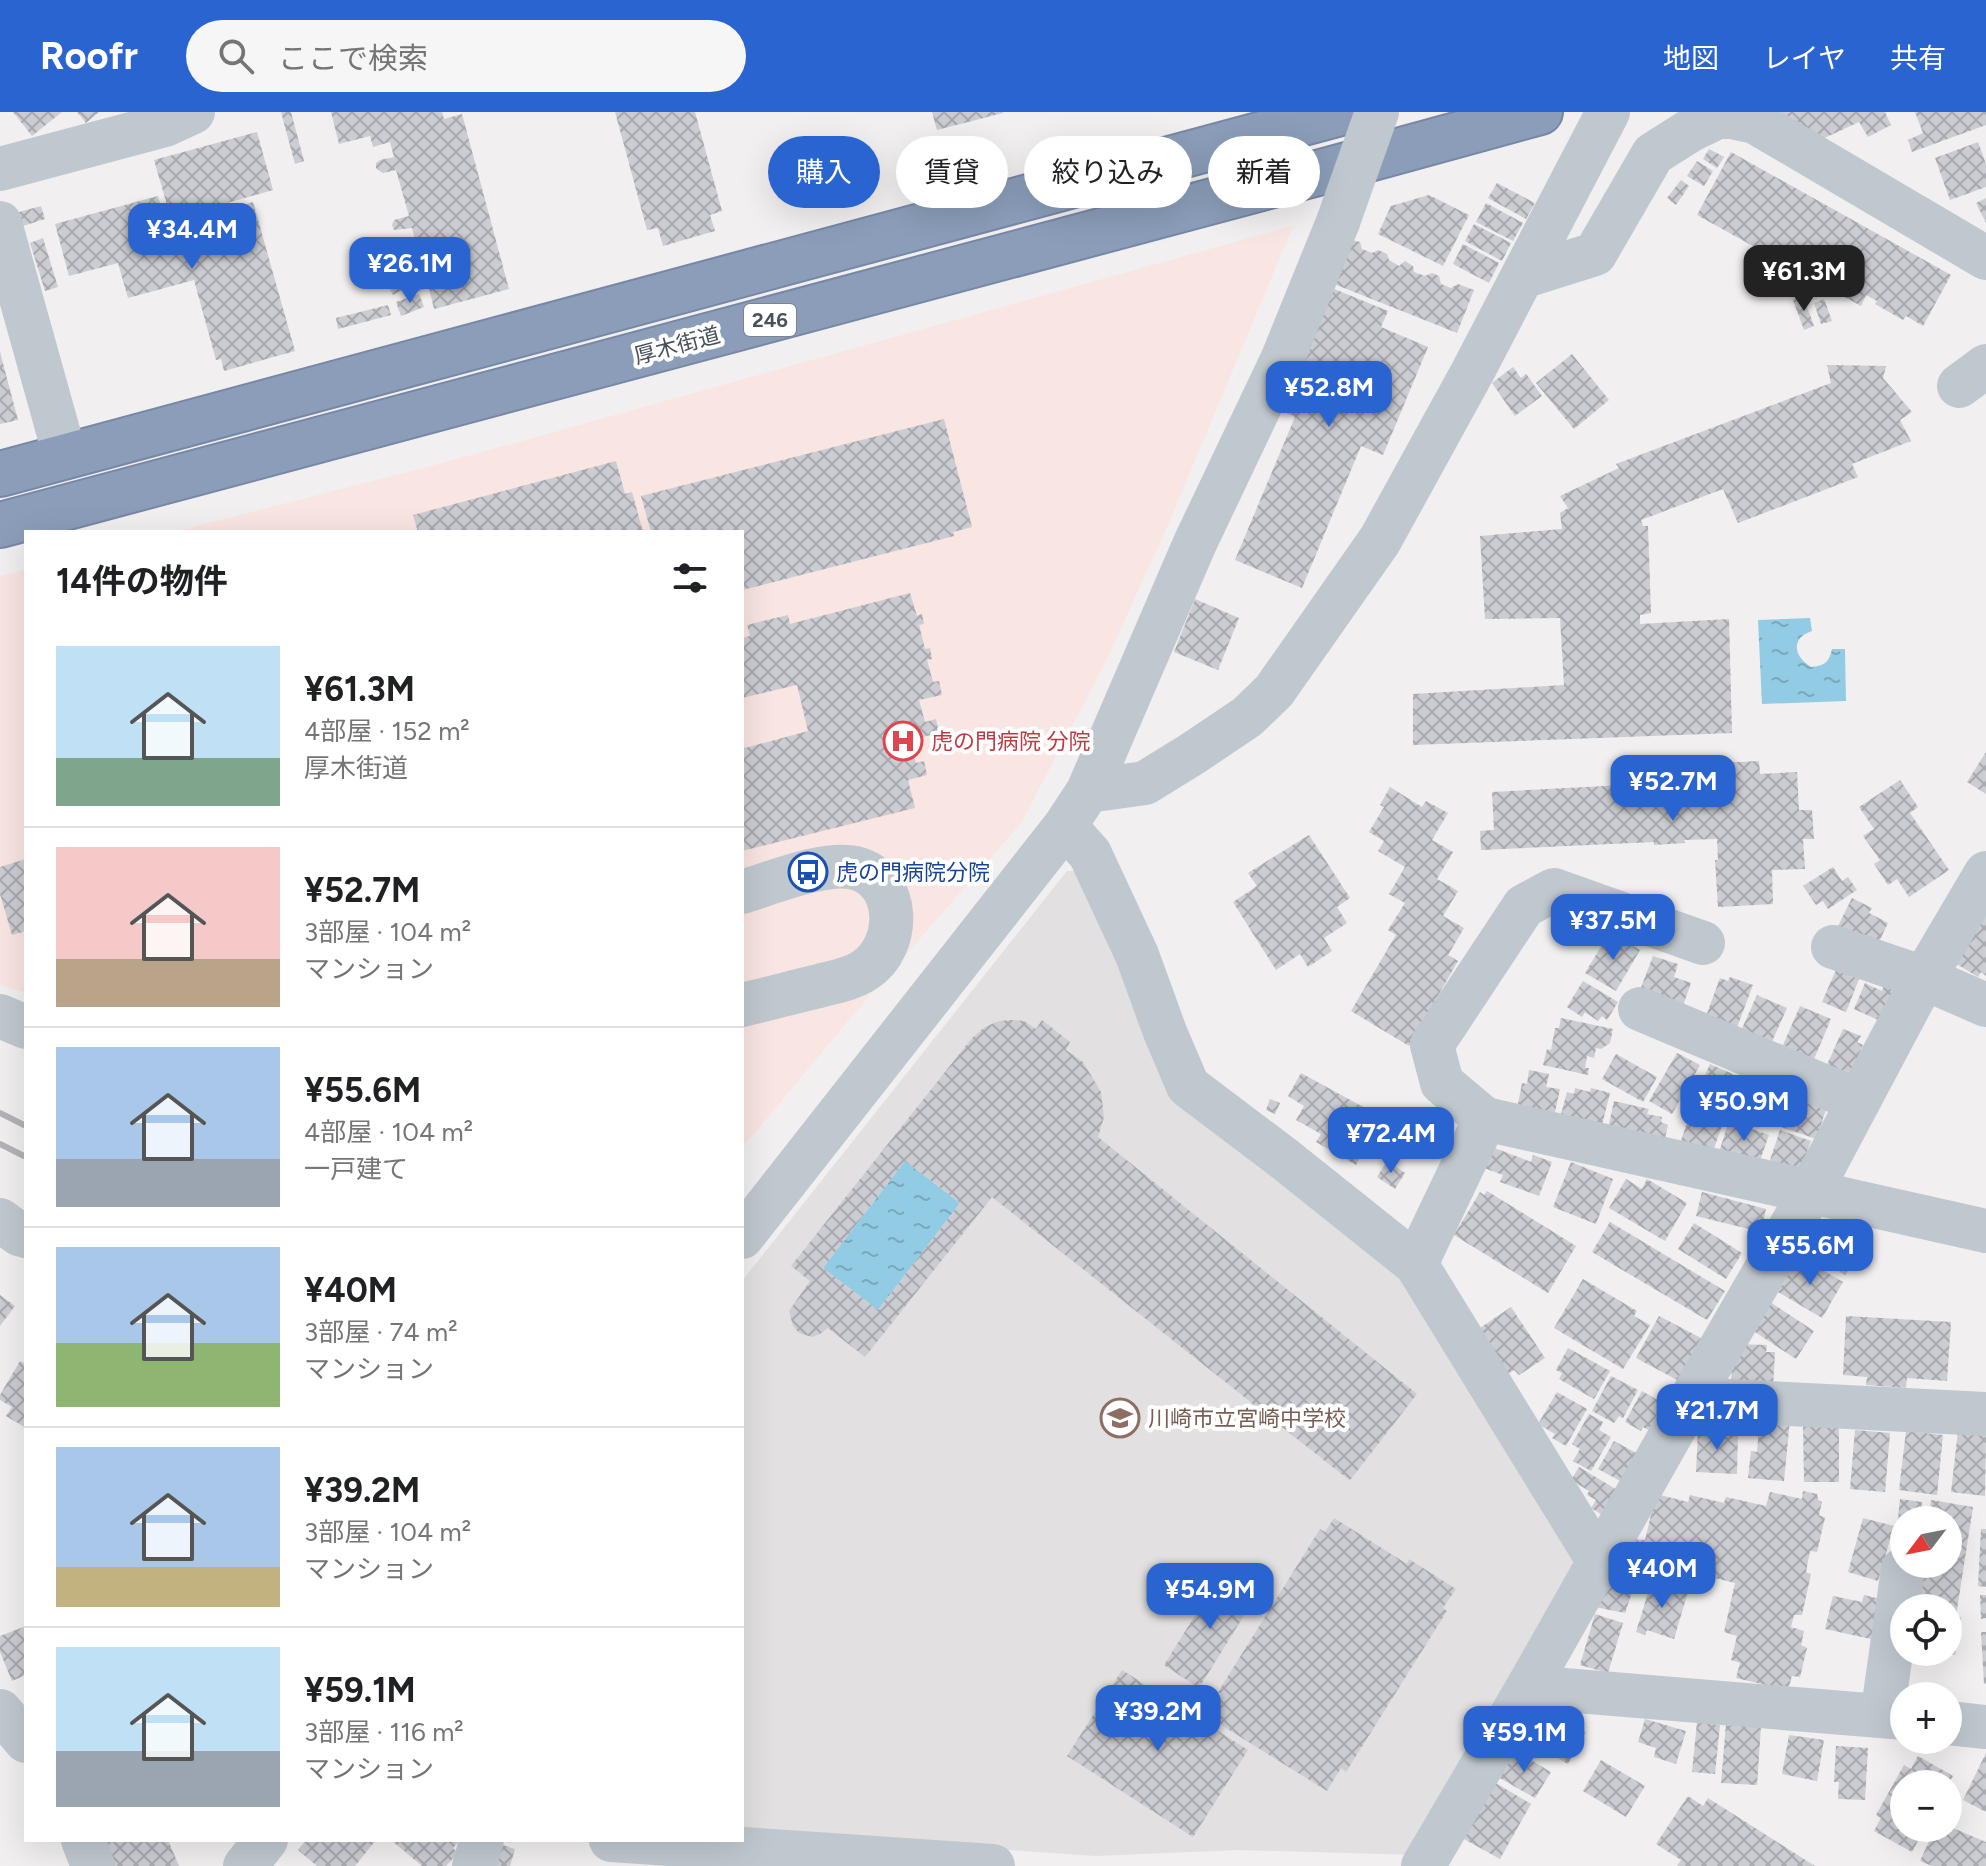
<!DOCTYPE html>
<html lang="ja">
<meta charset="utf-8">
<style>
body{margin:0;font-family:Figtree,"Noto Sans JP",sans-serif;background:#f6f6f6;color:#202124;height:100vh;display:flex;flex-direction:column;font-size:30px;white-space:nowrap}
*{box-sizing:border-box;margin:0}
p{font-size:26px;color:#757577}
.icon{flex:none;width:44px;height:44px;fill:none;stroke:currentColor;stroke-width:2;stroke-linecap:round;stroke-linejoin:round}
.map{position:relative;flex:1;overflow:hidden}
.details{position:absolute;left:24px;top:418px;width:720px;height:1312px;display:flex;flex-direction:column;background:#fff;border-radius:0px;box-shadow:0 8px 32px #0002}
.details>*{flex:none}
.guide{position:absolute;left:768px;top:24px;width:760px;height:72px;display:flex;gap:16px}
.needle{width:52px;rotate:238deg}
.tools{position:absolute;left:1890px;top:1394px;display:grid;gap:16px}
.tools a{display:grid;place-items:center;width:72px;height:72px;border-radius:50%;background:#fff;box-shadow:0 8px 32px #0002;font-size:40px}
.price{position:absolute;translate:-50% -68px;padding:0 18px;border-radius:16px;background:#2964d0;color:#fff;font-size:26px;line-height:52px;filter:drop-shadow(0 2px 4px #0008)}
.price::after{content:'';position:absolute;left:50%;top:48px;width:24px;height:18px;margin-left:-12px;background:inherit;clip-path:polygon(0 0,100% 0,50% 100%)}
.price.selected{background:#222;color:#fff}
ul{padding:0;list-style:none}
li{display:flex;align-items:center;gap:24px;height:200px;padding:0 32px}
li+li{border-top:2px solid #e0e0e0}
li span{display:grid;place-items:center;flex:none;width:224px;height:160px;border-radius:0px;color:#555}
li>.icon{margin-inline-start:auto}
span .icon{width:96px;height:96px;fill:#fffc;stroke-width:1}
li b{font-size:34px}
h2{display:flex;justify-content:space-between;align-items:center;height:96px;padding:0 32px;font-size:34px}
.tag{padding:0 28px;border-radius:36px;background:#fff;box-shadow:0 8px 32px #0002;font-size:28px;line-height:72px}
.tag.selected{background:#2964d0;color:#fff}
header{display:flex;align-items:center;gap:48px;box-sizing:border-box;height:112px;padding:0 40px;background:#2964d0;color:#fff}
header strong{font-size:38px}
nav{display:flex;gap:44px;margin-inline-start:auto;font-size:28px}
.search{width:560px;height:72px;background:#f6f6f6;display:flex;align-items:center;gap:20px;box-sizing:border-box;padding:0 28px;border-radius:44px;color:#757577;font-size:30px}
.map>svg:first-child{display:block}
</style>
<header>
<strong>Roofr</strong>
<div class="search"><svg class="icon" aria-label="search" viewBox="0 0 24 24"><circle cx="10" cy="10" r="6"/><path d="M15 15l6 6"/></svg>ここで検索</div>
<nav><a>地図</a><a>レイヤ</a><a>共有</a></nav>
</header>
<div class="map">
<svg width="1986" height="1754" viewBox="0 0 1986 1754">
<defs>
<pattern id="water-ripples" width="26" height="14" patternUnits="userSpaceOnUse" patternTransform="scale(2)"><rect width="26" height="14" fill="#92cce4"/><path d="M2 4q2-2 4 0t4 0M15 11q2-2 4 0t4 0" fill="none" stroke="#79a8bc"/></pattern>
<pattern id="building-cross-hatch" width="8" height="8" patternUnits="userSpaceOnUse" patternTransform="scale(2)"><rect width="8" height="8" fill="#cccdd3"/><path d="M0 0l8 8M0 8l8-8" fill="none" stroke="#a8a9ae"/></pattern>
</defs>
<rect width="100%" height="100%" fill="#f1efef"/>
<path fill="#e2e0e0" d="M1067,759H1083L1182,986L1408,1165L1584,1444L1418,1743L1239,1738L1095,1744L742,1719V1169Z"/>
<path fill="#f9e5e1" d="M1293,114L1170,408L1107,547L1021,711L851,905L742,1036V420H174L443,351Z
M26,458V881L1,873L0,869V464Z"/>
<path fill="url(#water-ripples)" d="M1810,506L1812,519C1790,526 1794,545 1811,555C1825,554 1829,550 1832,537H1845L1846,589L1762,592L1758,508Z
M905,1049L960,1091L878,1198L823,1156Z"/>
<path fill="url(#building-cross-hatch)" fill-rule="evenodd" d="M13,0H62L32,24Z
M77,0H99L86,11Z
M281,0H291L304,49L295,52Z
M331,0H442L444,7L462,2L509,177L434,197L429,176L418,179L410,178L407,169L424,162L412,116L394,118L392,113L394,108L409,104L396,58L383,61L376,56V51L380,48L394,45L390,30L373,35L370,24L339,32Z
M615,0H695L722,99L710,103L715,119L663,134L658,116L647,118Z
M932,0H1003V1L937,18Z
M1782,0H1885L1891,13L1868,25L1859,10L1818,29L1791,19Z
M1915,0H1986V13L1912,40L1908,28L1923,21Z
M257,20L273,78L171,107L154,48Z
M1978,30L1986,52V75L1950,88L1935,46Z
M1709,37L1724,45L1717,56L1703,47Z
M1731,40L1951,163L1923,214L1906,204L1903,208L1875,192L1877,189L1866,183L1861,194L1697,103Z
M1697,49L1713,59L1704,74L1687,64Z
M1681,68L1689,74L1676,93L1667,86Z
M1497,71L1535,91L1526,107L1488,86Z
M1429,83L1469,103L1443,154L1378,122L1391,94Z
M158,84L172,134L186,130L181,110L253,90L295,239L224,259L221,247L216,248L194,168L128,186L118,151L69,164L55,112Z
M1986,86V111L1976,91Z
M1486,91L1523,111L1513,129L1476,110Z
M41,94L45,107L23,114L19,100Z
M1474,112L1511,131L1502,149L1465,129Z
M43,126L58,175L45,179L30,131Z
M1348,127L1360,130L1362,137L1372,141L1378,138L1387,142L1389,148L1399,154L1405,149L1413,154L1414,160L1425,164L1432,161L1439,164L1441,172L1451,176L1458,172L1474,178L1457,221L1329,170Z
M1463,132L1499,151L1489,171L1453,152Z
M398,161L406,176L393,183L385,168Z
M1327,174L1388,199L1381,215L1428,235L1383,343L1361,334L1302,476L1235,448L1295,305L1276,296Z
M419,182L424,195L401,204L396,190Z
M1803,184L1814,214L1804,218L1793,188Z
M1824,187L1832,209L1821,212L1814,191Z
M388,193L391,203L338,217L336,206Z
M0,240L18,308L0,312Z
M1572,242L1609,288L1574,317L1536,271Z
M1827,253L1886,254L1883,266L1912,300L1900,308L1911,329L1852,352L1858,365L1738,411L1723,377L1641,408L1643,414H1648L1651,501L1640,503V512L1729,507L1732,621L1413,633V582L1564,573L1560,506L1485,507L1480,424L1562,417L1560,401L1568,396L1560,384L1619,356L1616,352L1831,271Z
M1513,255L1521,266L1526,262L1542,284L1515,304L1492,271Z
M944,307L972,415L953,420L954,424L742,478V420H651L641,384Z
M616,349L625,382L632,380L643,420H418L413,403Z
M910,481L917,504L922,502L924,512L919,513L925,537L930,536L932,547L927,548L933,570L939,569L942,583L919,588L925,610L936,607L939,621L910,628L916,651L924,649L927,663L908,668L915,696L742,739V630L745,636L808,619L797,573L742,586V526L750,524L747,513L788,503L790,512Z
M1195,487L1239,506L1218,558L1174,540Z
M1986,640V682L1967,670Z
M1759,649L1760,662L1797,660L1799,698H1812L1814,727H1803L1805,757L1772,758L1773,792L1718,795L1715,748H1718L1717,727L1684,728L1685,731L1654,733V730L1481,738L1480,719L1494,718L1492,680L1718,668V651Z
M1900,668L1918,695L1910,701L1949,758L1909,785L1897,767L1888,773L1874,752L1880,748L1863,724L1874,717L1859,695Z
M1390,675L1422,695L1426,689L1448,701L1432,728L1453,740L1437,767L1458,779L1443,804L1464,816L1448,843L1458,849L1409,934L1351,899L1396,823L1388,818L1405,791L1389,782L1405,755L1378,739L1384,729L1369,720L1384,695L1380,693Z
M1309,723L1350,786L1337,795L1347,811L1324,826L1332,839L1308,855L1300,842L1276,858L1233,790L1257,774L1248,761Z
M26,747V819L12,823L0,782V755Z
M1833,755L1842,769L1848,765L1857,778L1828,797L1823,789L1816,793L1803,774Z
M1852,786L1872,796L1869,801L1888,811L1874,840L1835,820Z
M1986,803V864L1981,860L1978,865L1955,851Z
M1610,820L1640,838L1616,879L1585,861Z
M1653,844L1678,852L1674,865L1691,871L1680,902L1637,886Z
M1836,858L1859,867L1846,900L1822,890Z
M1730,865L1753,873L1736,918L1705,907L1720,866L1728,869Z
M1583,869L1618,890L1607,908L1602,904L1598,909L1585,900L1582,905L1567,895Z
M1865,871L1882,879L1884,872L1894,877L1880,909L1854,897Z
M1757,883L1787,896L1770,934L1740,921Z
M1800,894L1831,907L1814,947L1783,933Z
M1561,906L1613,917L1610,931L1601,937L1596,936L1594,946L1587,944L1585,956H1589L1588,963L1543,953L1547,937L1551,938L1555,916H1559Z
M1012,908L1024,909L1036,917L1042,908L1070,930L1066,938L1083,950L1101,980L1104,1005L1098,1025L1417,1282L1351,1367L1349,1368L992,1085L865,1245L828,1216L820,1222L812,1225L799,1221L793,1214L789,1199L810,1169L791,1154L972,926L985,915L999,909ZM905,1049L960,1091L878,1198L823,1156Z
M1843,917L1861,924L1857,930L1863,933L1849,965L1826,955Z
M1677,941L1700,953L1672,1002L1649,989Z
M1616,942L1657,965L1643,990L1602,967Z
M1710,952L1744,967L1731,997L1697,982Z
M1529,958L1549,962L1546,975L1560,977L1554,1005L1517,997L1522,971L1527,972Z
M1301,961L1365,996L1362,1001L1380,1010L1356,1053L1316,1030L1321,1022L1296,1008L1304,994L1288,984Z
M1751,965L1785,978L1771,1011L1738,997Z
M1575,976L1590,980L1591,976L1610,981L1601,1017L1560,1006L1567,980L1574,982Z
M1789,982L1827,995L1816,1027L1778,1014Z
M1270,987L1280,991L1275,1002L1266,998Z
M1614,989L1649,997L1647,1002L1662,1005L1661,1010L1668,1013L1664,1031L1608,1017Z
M1691,1000L1723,1011L1712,1042L1679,1034Z
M1729,1009L1769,1023L1758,1054L1719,1040Z
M1780,1018L1811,1029L1800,1059L1770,1048Z
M1492,1035L1531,1050L1533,1043L1552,1050L1539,1084L1500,1070L1503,1063L1484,1056Z
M1387,1049L1405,1061L1395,1077L1377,1065Z
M1571,1050L1613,1067L1596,1112L1553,1095Z
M1626,1067L1642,1077L1647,1067L1687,1091L1665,1129L1609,1096Z
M1487,1079L1576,1134L1548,1181L1454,1123L1480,1080L1484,1083Z
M1702,1080L1766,1097L1761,1120L1696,1104Z
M1821,1108L1862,1134L1845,1163L1803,1137Z
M1610,1110L1725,1179L1707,1208L1592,1140Z
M1694,1111L1742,1141L1726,1167L1678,1137Z
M1799,1144L1843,1170L1822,1206L1778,1180Z
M1583,1167L1637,1199L1634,1204L1650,1213L1623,1257L1554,1216Z
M0,1183L15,1194L0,1214Z
M1770,1190L1814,1219L1796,1247L1752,1218Z
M1511,1195L1545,1246L1519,1263L1514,1258L1507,1263L1477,1218Z
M1659,1204L1701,1226L1679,1269L1636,1246Z
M1846,1204L1951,1210L1947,1269L1907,1266L1906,1276L1866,1273L1867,1265L1843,1263Z
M1733,1232L1767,1233L1766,1240H1775L1773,1275L1731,1273Z
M1568,1236L1610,1259L1594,1287L1559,1267L1562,1261L1556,1258Z
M20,1249L26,1252V1316L6,1304L12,1295L0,1288V1283Z
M1611,1264L1638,1278L1623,1306L1619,1304L1614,1311L1592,1299Z
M1642,1279L1666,1293L1652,1320L1643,1315L1641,1319L1625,1310Z
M1557,1280L1587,1297L1566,1334L1552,1326L1555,1322L1538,1312Z
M1589,1302L1603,1310L1599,1318L1611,1325L1591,1359L1573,1349L1580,1337L1572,1332Z
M1760,1305L1790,1308L1784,1369L1748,1366L1751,1339L1757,1340Z
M1839,1312V1370H1804L1803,1313Z
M1698,1318L1738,1320L1737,1362L1696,1360Z
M1855,1318L1890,1321L1885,1380L1850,1377Z
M1906,1319L1943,1323L1937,1383L1899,1378Z
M1958,1319L1986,1323L1985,1384L1951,1380Z
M1614,1329L1638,1342L1622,1370L1598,1357Z
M1579,1355L1619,1379L1604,1404L1591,1396L1596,1388L1587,1383L1589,1379L1571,1368Z
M1803,1379L1817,1382L1818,1388L1822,1390L1819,1403L1825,1406L1817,1440L1810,1439L1806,1460L1811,1462L1802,1503H1794L1791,1515L1804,1519L1801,1533L1807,1536L1800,1565L1792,1564L1788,1578L1736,1566L1740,1551L1731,1548L1737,1524L1724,1520L1735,1471L1655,1451L1645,1458L1640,1457L1625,1501L1595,1495L1633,1427L1645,1428L1656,1382L1688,1390L1690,1383L1724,1391L1726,1385L1766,1394L1770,1380L1802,1387Z
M1900,1387L1922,1390L1920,1408H1904V1427L1896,1426Z
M1931,1388L1973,1395L1956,1504L1961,1505L1955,1543L1948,1542V1496H1914L1921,1452H1948V1408H1928Z
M1334,1406L1407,1452L1409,1447L1456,1477L1443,1496L1447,1499L1346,1660L1341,1656L1327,1679L1207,1604L1221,1582L1218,1580L1320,1417L1325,1420Z
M1863,1406L1894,1414L1878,1469L1848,1460Z
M1981,1417H1986V1475L1978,1474Z
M1221,1462L1256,1484L1199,1576L1164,1553Z
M1652,1468L1688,1480L1674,1527L1647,1518L1645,1523L1636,1520Z
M1864,1483L1880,1487L1871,1527L1825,1517L1833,1484L1862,1490Z
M1980,1483H1986V1506L1981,1507Z
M1595,1502L1623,1511L1608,1561L1580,1553Z
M26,1514V1563L12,1569L0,1540V1524Z
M1981,1520H1986V1572H1984Z
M1122,1558L1248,1638L1193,1725L1067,1644Z
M1543,1596L1586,1620L1568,1652L1525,1627Z
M1645,1607L1686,1619L1676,1652L1654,1645L1656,1636L1638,1630Z
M1697,1610L1720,1613L1715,1662L1692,1660Z
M1726,1612L1761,1615L1757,1673L1721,1671Z
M1789,1623L1824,1628L1817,1669L1782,1662Z
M1836,1634L1868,1636L1865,1688L1838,1687L1839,1670H1834Z
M1514,1638L1551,1660L1535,1686L1498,1665Z
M1986,1641V1700L1963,1688Z
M1918,1644L1953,1664L1949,1672H1904V1716H1925L1912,1740L1874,1719L1881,1706L1876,1703L1904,1653L1911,1657Z
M1601,1648L1645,1674L1626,1705L1583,1679Z
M1494,1670L1531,1692L1500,1747L1462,1726Z
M1688,1684L1703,1694L1708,1686L1815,1754H1677L1681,1748L1656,1732Z
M1948,1714L1986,1730V1754H1932L1920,1749L1935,1716H1948Z
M98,1728H168L179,1754H109Z
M306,1728H376L355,1754H317L298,1738Z
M391,1728H460L453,1736L458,1741L446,1754H422Z
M494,1730L515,1737L510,1754H487Z"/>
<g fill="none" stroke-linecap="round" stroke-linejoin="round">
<g stroke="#7688a5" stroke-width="48">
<path id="highway" d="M0,362L1344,0
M0,413L1325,59L1540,0"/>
</g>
<path stroke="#c0c8cf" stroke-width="44" d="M0,57L165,13L193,0
M0,111L65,344
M1522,165L1595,142L1653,42L1691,18L1722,3L1755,10L1986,146
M1959,274L1986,254
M1088,679L1145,671L1192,642L1247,605L1274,579L1380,428L1473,259L1608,0
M1065,714L1090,742L1137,843L1165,920L1188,974L1282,1045L1416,1152L1599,1450
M742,780C771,771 826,749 855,756C901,767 902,834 865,858C852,867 834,870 819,874C793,880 768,887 742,893
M1703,831L1554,778L1524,794L1432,933L1442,971L1485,1007L1986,1119
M1833,835L1924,866L1986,893
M1640,897L1859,989
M0,904L26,915
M0,1108L19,1122L26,1124
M742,1125L1065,714L1088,679L1195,431L1282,248L1338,110
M1416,1152L1485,1007
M1691,1287L1986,1302
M1528,1575L1904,1606
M0,1599L26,1629
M1882,1604L1903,1457
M1948,1611L1986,1615
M83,1728L93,1754
M611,1728L993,1754
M245,1754L266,1728
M474,1754L482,1728
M1423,1754L1528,1575L1691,1287L1810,1081L1924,866L1986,761"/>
<use href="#highway" stroke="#8b9db9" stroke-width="44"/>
<path stroke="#b1b3b8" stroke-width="6" d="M0,1001L26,1014
M0,1032L24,1044"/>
<path stroke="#c0c8cf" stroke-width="44" d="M1338,110L1377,0"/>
</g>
<defs>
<g id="hospital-ring" transform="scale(2)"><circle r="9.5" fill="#fff" stroke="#e0444e" stroke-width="1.5"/><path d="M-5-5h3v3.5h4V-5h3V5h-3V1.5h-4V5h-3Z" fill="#e0444e"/></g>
<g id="bus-ring" transform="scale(2)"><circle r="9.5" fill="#fff" stroke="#1a4fb4" stroke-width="1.5"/><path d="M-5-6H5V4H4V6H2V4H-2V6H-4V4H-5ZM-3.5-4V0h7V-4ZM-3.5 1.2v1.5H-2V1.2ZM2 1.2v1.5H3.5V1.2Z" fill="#1a4fb4"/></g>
<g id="school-ring" transform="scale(2)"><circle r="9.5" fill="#fff" stroke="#8d6e63" stroke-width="1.5"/><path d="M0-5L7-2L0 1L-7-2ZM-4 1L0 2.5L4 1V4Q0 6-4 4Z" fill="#8d6e63"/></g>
</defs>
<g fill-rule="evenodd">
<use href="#hospital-ring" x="903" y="629"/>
<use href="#bus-ring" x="808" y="760"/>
<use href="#school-ring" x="1120" y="1306"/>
</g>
<g text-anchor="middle" stroke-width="8" stroke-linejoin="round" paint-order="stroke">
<rect fill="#fff" stroke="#7f848c" stroke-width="2" x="744" y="192" width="52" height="32" rx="6"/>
<g font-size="20" font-weight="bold" fill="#48505a">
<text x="770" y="215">246</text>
</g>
<g font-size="22" fill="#48505a" stroke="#fff">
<text transform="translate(677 233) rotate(-15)" y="8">厚木街道</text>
</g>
<g font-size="22" fill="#be3a42" stroke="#fff" text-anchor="start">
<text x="931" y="637">虎の門病院 分院</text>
</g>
<g font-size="22" fill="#164399" stroke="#fff" text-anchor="start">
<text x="836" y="768">虎の門病院分院</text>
</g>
<g font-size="22" fill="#785e54" stroke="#fff" text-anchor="start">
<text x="1148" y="1314">川崎市立宮崎中学校</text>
</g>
</g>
</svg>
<div class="tools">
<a><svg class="needle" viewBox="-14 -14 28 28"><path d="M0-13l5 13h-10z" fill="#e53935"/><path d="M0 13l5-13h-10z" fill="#757577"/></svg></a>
<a><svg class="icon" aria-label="locate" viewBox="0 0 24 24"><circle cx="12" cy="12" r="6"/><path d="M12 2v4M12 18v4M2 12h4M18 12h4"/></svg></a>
<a>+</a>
<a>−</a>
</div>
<b class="price" style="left:192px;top:159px">¥34.4M</b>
<b class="price" style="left:410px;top:193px">¥26.1M</b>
<b class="price selected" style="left:1804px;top:201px">¥61.3M</b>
<b class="price" style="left:1329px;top:317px">¥52.8M</b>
<b class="price" style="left:1673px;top:711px">¥52.7M</b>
<b class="price" style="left:1613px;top:850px">¥37.5M</b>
<b class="price" style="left:1744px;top:1031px">¥50.9M</b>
<b class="price" style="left:1391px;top:1063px">¥72.4M</b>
<b class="price" style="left:1810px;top:1175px">¥55.6M</b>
<b class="price" style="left:1717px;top:1340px">¥21.7M</b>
<b class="price" style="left:1662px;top:1498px">¥40M</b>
<b class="price" style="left:1210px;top:1519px">¥54.9M</b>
<b class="price" style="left:1158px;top:1641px">¥39.2M</b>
<b class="price" style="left:1524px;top:1662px">¥59.1M</b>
<div class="guide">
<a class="tag selected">購入</a>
<a class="tag">賃貸</a>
<a class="tag">絞り込み</a>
<a class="tag">新着</a>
</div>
<section class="details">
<h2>14件の物件<svg class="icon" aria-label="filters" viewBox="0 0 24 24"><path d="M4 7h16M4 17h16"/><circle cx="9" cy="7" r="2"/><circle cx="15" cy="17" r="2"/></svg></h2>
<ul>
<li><span style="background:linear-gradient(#bfe0f5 70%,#7fa58c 0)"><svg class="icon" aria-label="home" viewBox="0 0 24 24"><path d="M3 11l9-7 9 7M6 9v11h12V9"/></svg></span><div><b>¥61.3M</b><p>4部屋 · 152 m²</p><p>厚木街道</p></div></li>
<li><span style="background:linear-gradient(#f6c9c9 70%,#b9a48a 0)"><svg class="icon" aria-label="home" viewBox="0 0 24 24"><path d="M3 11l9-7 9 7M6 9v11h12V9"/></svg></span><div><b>¥52.7M</b><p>3部屋 · 104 m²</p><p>マンション</p></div></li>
<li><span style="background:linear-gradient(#a9c7e8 70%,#9aa5b1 0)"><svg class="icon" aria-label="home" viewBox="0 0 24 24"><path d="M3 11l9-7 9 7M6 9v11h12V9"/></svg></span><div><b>¥55.6M</b><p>4部屋 · 104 m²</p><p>一戸建て</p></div></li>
<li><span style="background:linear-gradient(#a9c7e8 60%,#8fb573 0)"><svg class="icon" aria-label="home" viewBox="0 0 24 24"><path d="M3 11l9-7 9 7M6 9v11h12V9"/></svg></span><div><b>¥40M</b><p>3部屋 · 74 m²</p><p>マンション</p></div></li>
<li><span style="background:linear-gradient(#a9c7e8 75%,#c2b280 0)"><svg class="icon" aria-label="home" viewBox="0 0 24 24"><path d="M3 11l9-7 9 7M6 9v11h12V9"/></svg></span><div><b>¥39.2M</b><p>3部屋 · 104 m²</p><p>マンション</p></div></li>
<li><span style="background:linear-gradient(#bfe0f5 65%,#9aa5b1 0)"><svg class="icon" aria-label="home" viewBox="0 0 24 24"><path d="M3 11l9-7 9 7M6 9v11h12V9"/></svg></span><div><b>¥59.1M</b><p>3部屋 · 116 m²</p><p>マンション</p></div></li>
</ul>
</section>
</div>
